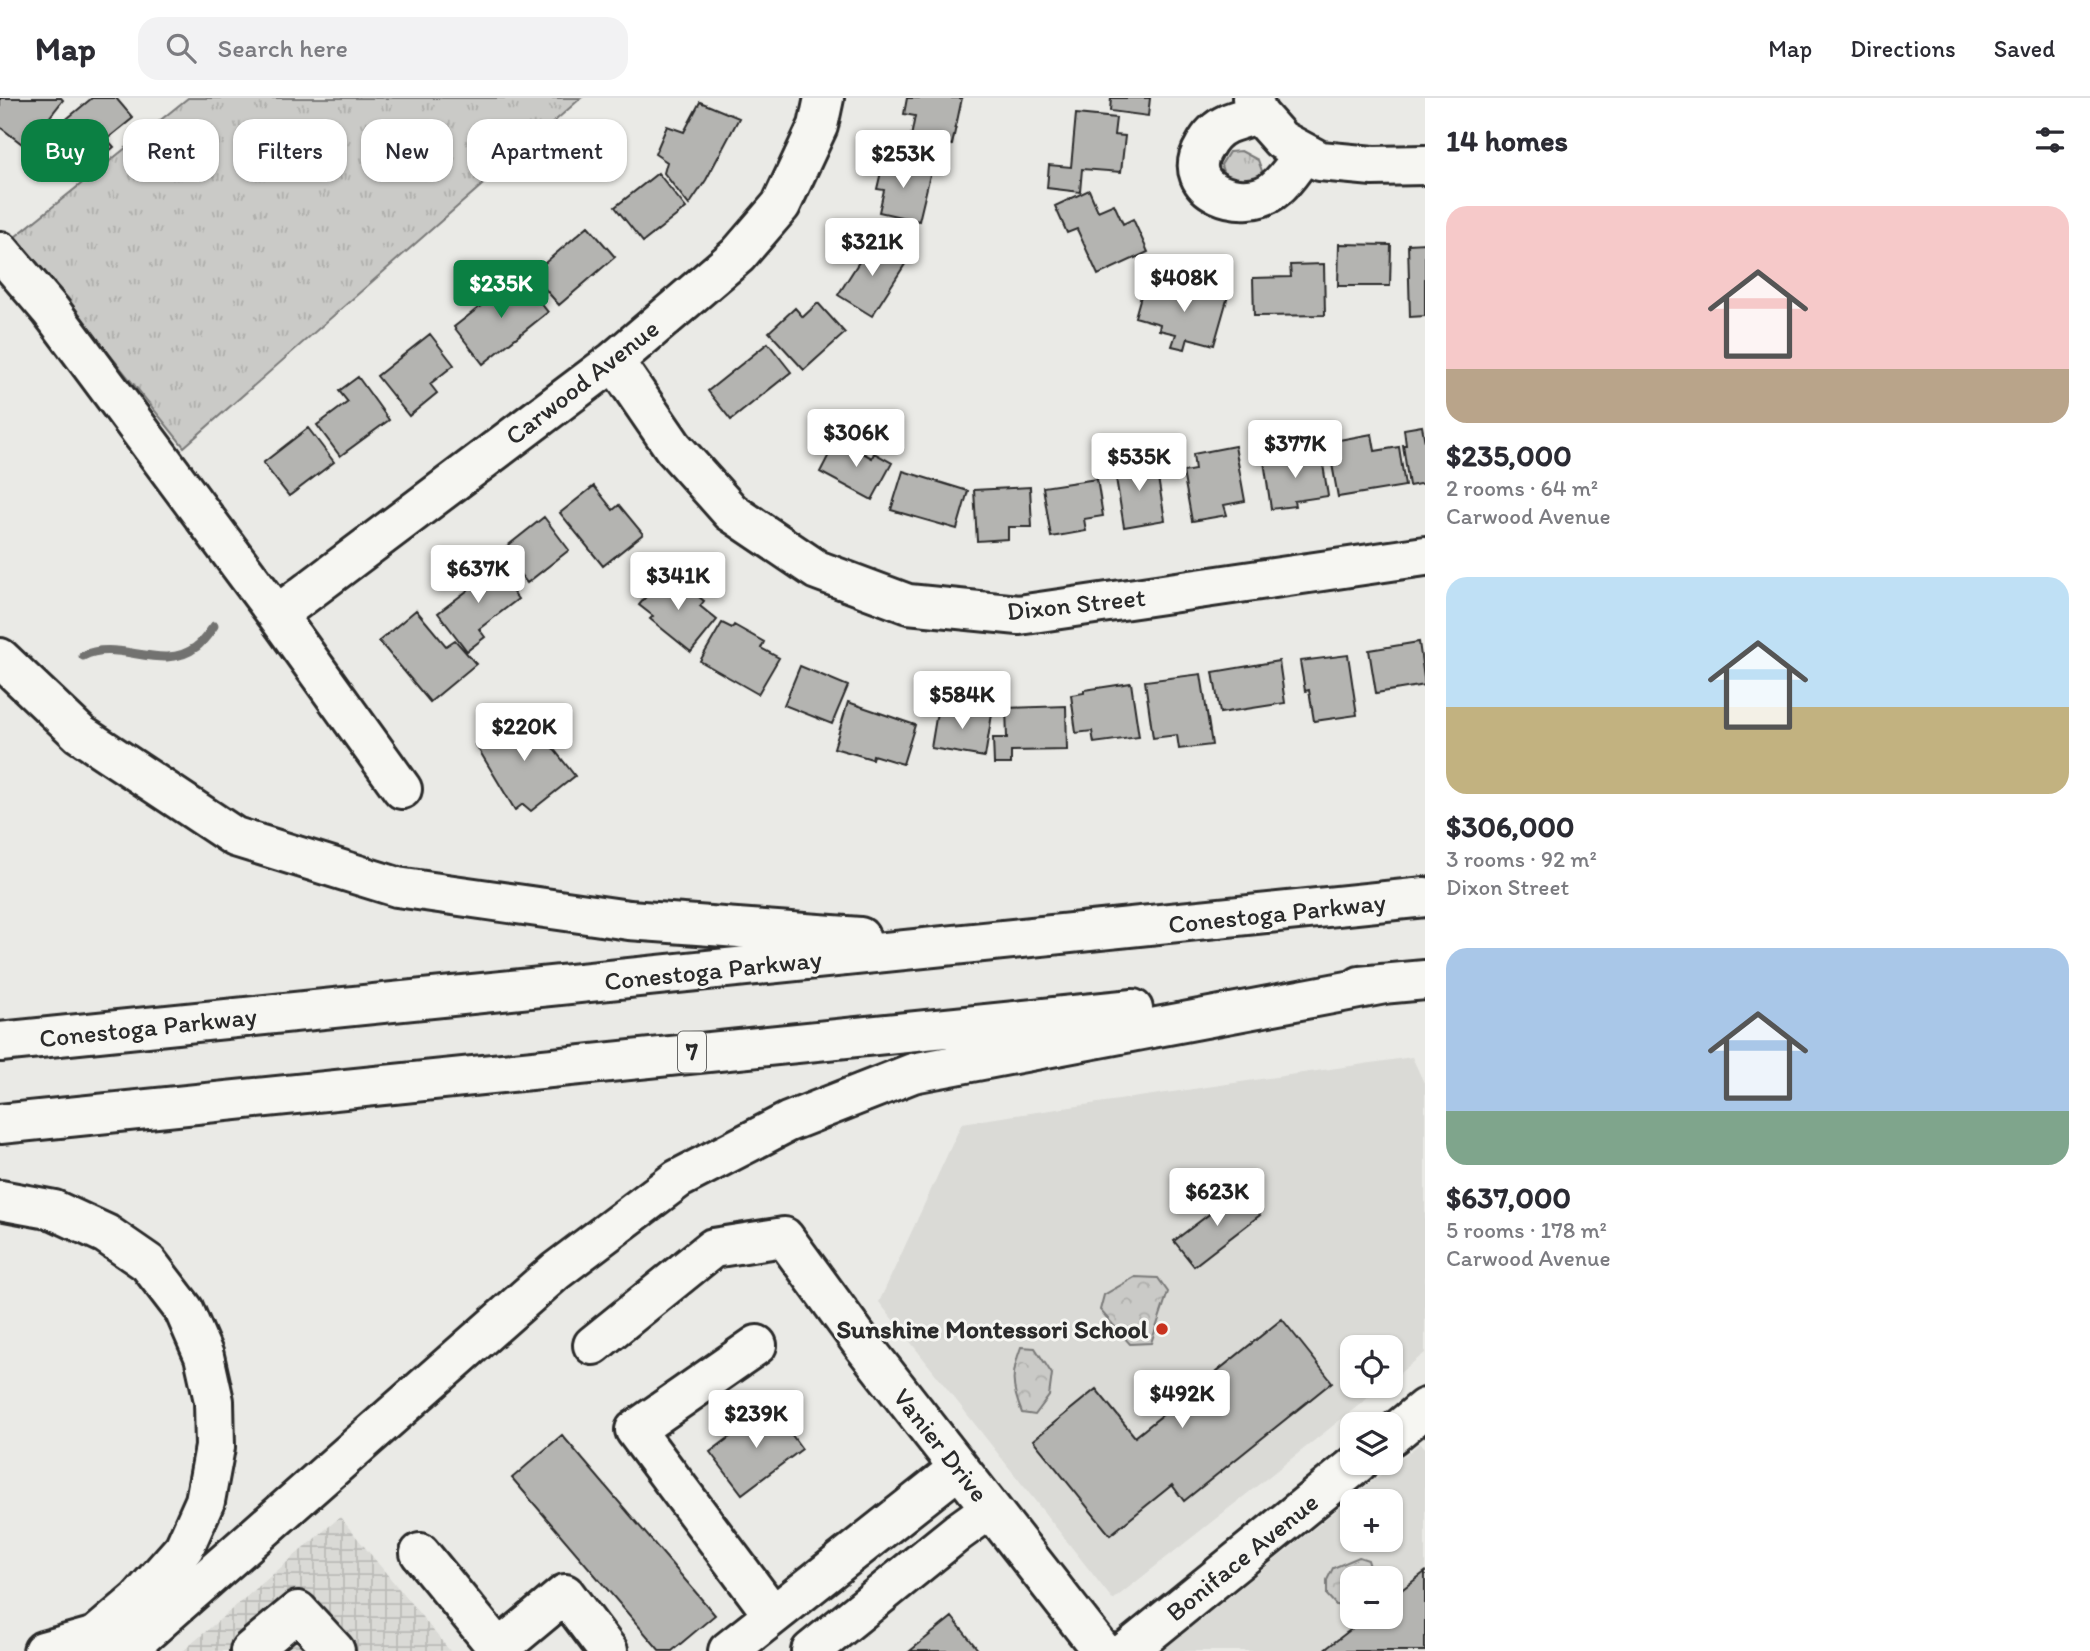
<!DOCTYPE html>
<meta charset="utf-8">
<style>
body{margin:0;font-family:Itim,sans-serif;background:#f2f2f3;color:#2b2b33;height:100vh;display:flex;flex-direction:column;font-size:26px;white-space:nowrap}
*{box-sizing:border-box;margin:0}
p{font-size:23px;color:#7c7c81}
.icon{flex:none;width:38px;height:38px;fill:none;stroke:currentColor;stroke-width:2;stroke-linecap:round;stroke-linejoin:round}
.map{position:relative;flex:1;overflow:hidden}
.drawer{display:flex;flex-direction:column;background:#fff;width:665px}
.drawer>*{flex:none}
.guide{position:absolute;left:21px;top:21px;width:665px;height:63px;display:flex;gap:14px}
.fabs{position:absolute;left:1340px;top:1237px;display:grid;gap:14px}
.fabs a{display:grid;place-items:center;width:63px;height:63px;border-radius:14px;background:#fff;box-shadow:0 2px 5px #0004;font-size:35px}
.price{position:absolute;translate:-50% -60px;padding:0 16px;border-radius:7px;background:#fff;color:#222;font-size:23px;line-height:46px;filter:drop-shadow(0 2px 4px #0008)}
.price::after{content:'';position:absolute;left:50%;top:42px;width:21px;height:16px;margin-left:-10px;background:inherit;clip-path:polygon(0 0,100% 0,50% 100%)}
.price.current{background:#0b8043;color:#fff}
ul{padding:0;list-style:none}
li{display:grid;align-content:center;gap:14px;height:371px;padding:0 21px}
li span{display:grid;place-items:center;height:217px;border-radius:21px;color:#555}
li>.icon{margin-inline-start:auto}
span .icon{width:126px;height:126px;fill:#fffc;stroke-width:1}
li b{font-size:30px}
h2{display:flex;justify-content:space-between;align-items:center;height:84px;padding:0 21px;font-size:30px}
.pill{padding:0 24px;border-radius:21px;background:#fff;box-shadow:0 2px 5px #0004;font-size:24px;line-height:63px}
.pill.current{background:#0b8043;color:#fff}
header{display:flex;align-items:center;gap:42px;box-sizing:border-box;height:98px;padding:0 35px;background:#fff;border-bottom:2px solid #e1e1e2}
header strong{font-size:33px}
nav{display:flex;gap:38px;margin-inline-start:auto;font-size:24px}
.search{width:490px;height:63px;background:#f2f2f3;display:flex;align-items:center;gap:18px;box-sizing:border-box;padding:0 24px;border-radius:21px;color:#7c7c81;font-size:26px}
main{display:flex;flex:1;min-height:0}
.map>svg:first-child{display:block}
</style>
<header>
<strong>Map</strong>
<div class="search"><svg class="icon" aria-label="search" viewBox="0 0 24 24"><circle cx="10" cy="10" r="6"/><path d="M15 15l6 6"/></svg>Search here</div>
<nav><a>Map</a><a>Directions</a><a>Saved</a></nav>
</header>
<main>
<div class="map">
<svg width="1425" height="1553" viewBox="0 0 1425 1553">
<defs>
<pattern id="industrial-grid" width="8" height="8" patternUnits="userSpaceOnUse" patternTransform="scale(1.75)"><rect width="8" height="8" fill="#dadad6"/><path d="M0 4h8M4 0v8" fill="none" stroke="#bbbbb8"/></pattern>
<pattern id="grass-tufts" width="24" height="20" patternUnits="userSpaceOnUse" patternTransform="scale(1.75)"><rect width="24" height="20" fill="#cacac7"/><path d="M3 7l-1-3M5 7V3M7 7l1-3M15 17l-1-3M17 17v-4M19 17l1-3" fill="none" stroke="#aeaeab"/></pattern>
<pattern id="park-crowns" width="20" height="18" patternUnits="userSpaceOnUse" patternTransform="scale(1.75)"><rect width="20" height="18" fill="#cacac7"/><path d="M2 6a3 3 0 1 1 6 0M12 15a3 3 0 1 1 6 0" fill="none" stroke="#aeaeab"/></pattern>
</defs>
<rect width="100%" height="100%" fill="#eaeae6"/>
<filter id="ink" filterUnits="userSpaceOnUse"><feTurbulence type="fractalNoise" baseFrequency=".0143" numOctaves="2"/><feDisplacementMap in="SourceGraphic" scale="14" xChannelSelector="R" yChannelSelector="G"/><feConvolveMatrix kernelMatrix="1 2 1 2 8 2 1 2 1" color-interpolation-filters="sRGB"/></filter>
<g filter="url(#ink)">
<path fill="#dadad6" fill-rule="evenodd" d="M1412,959L1425,987V1255L1391,1282V1250H1353V1288H1383L1113,1502L879,1204L962,1025Z
M1420,1345L1425,1350V1553H1162ZM1353,1404H1391V1442H1353ZM1353,1480H1391V1519H1353Z"/>
<path fill="url(#industrial-grid)" d="M340,1419L450,1553H183Z"/>
<path fill="url(#grass-tufts)" stroke="#7a7a79" stroke-width="2" d="M188,0H581L184,349L15,139Z
M1241,53L1258,62L1262,73L1254,86L1225,80L1221,67L1229,54Z"/>
<path fill="url(#park-crowns)" stroke="#7a7a79" stroke-width="2" d="M1135,1179L1158,1180L1168,1194L1151,1245L1130,1246L1100,1212L1104,1197Z
M1021,1249L1035,1250L1052,1276L1049,1298L1035,1317L1022,1315C1011,1288 1011,1276 1021,1249Z
M1359,1459L1368,1462L1371,1472L1368,1480H1353V1506L1351,1509L1336,1507L1327,1497V1482L1333,1470Z"/>
<g fill="none" stroke-linecap="round" stroke-linejoin="round">
<path stroke="#727270" stroke-width="9" d="M83,558C117,540 163,575 196,549C203,544 209,535 214,528"/>
</g>
<path fill="#b4b4b1" stroke="#2b2b2b" stroke-width="2" d="M0,0H61L63,2L26,49L0,29Z
M92,0H116L133,20L107,41L114,49L74,83L40,43Z
M907,0H962L952,47L911,39L915,18L904,16Z
M1111,0H1150L1148,18L1110,13Z
M700,4L739,20L706,82L689,107L664,75L667,64L655,56L667,28L684,34Z
M1076,16L1116,20L1114,37L1125,38L1121,74L1082,71L1080,94L1047,90L1049,67L1071,69Z
M884,61L931,73L919,123L879,114L884,92L877,91Z
M658,75L686,110L643,144L615,109Z
M1089,92L1098,113L1114,106L1123,126L1133,121L1148,154L1098,177L1077,131L1067,135L1055,108Z
M588,128L615,159L559,207L532,176Z
M873,142L907,163L872,218L838,197Z
M1425,145V218L1410,219L1408,146Z
M1339,146L1391,147L1390,188H1338Z
M1324,166L1325,217L1254,218L1253,180L1291,179L1290,167Z
M519,178L548,214L483,266L454,229Z
M1144,187L1192,201L1195,188L1228,198L1214,247L1188,240L1185,251L1172,248L1176,236L1159,232L1160,226L1135,219Z
M818,205L845,235L804,272L769,234L795,210L803,219Z
M430,236L454,267L430,286L437,295L409,318L377,278Z
M768,245L791,274L731,322L708,293Z
M358,279L389,322L340,358L317,327L348,304L339,293Z
M1422,328L1425,344V385L1409,388L1403,347H1406L1404,331Z
M308,330L334,364L289,398L263,365Z
M1372,336L1375,353L1399,349L1405,388L1338,399L1328,344Z
M837,341L872,360L874,355L892,365L872,402L820,374Z
M1235,348L1245,403L1224,407L1227,417L1192,423L1183,374L1195,372L1193,356Z
M1321,354L1328,398L1294,403L1295,408L1271,411L1264,363Z
M1155,362L1165,422L1124,429L1114,368Z
M903,373L968,393L957,431L891,412Z
M1097,381L1103,418L1084,421L1086,433L1051,439L1043,389Z
M594,388L613,412L619,407L643,436L603,468L560,415Z
M1030,389L1032,429H1008V441L977,443L974,392Z
M544,419L569,452L527,485L501,453Z
M488,462L518,501L479,531L485,539L467,553L438,515L468,492L461,483Z
M664,477L674,485L677,481L704,503L700,508L717,522L691,554L650,521L653,518L639,507Z
M416,512L446,548L455,542L476,566L430,604L379,543Z
M722,525L732,530L734,527L764,544L761,550L779,560L758,596L700,563Z
M1419,544L1425,587L1376,595L1369,552Z
M1348,557L1357,617L1314,623L1309,592L1305,593L1300,563Z
M1279,563L1285,605L1220,615L1213,574Z
M800,568L848,588L832,626L784,607Z
M1201,576L1212,647L1179,651L1177,637L1153,640L1145,583Z
M1131,585L1139,639L1094,645L1092,633L1076,635L1071,597L1084,595V592Z
M848,604L915,627L903,666L873,657L872,661L834,650Z
M938,608L992,616L985,659L931,650Z
M1066,608L1067,652L1011,653V666H994L993,640H1007L1006,610Z
M523,612L575,678L531,713L523,706L515,712L476,647Z
M1241,1092L1260,1117L1194,1168L1174,1143Z
M1282,1221L1332,1284L1184,1403L1172,1387L1110,1437L1033,1342L1096,1291L1135,1339Z
M771,1308L802,1351L742,1396L710,1354Z
M562,1337L715,1517L672,1553H660L512,1380Z
M1425,1474V1553H1323L1367,1519H1391V1500Z
M952,1519L979,1553H910Z"/>
<g fill="none" stroke-linecap="round" stroke-linejoin="round">
<g stroke="#2b2b2b" stroke-width="44">
<path id="minor" d="M1252,0L1258,16L1281,42L1320,63L1373,68L1425,67
M1258,16C1248,19 1236,22 1227,26C1216,31 1209,39 1204,49C1177,92 1246,117 1276,90C1287,81 1295,67 1304,56
M0,153L51,213L277,517L402,691
M614,263L673,349L731,414L817,472L908,506L1019,517L1425,458
M277,517L614,263L738,157L781,107L818,28L824,0
M593,1247L713,1150L784,1139L863,1247L1102,1553
M757,1247L635,1332L773,1517
M1391,1338L1425,1310
M420,1455L500,1553
M499,1551L565,1496L608,1553
M250,1553L298,1513L335,1553
M728,1553L959,1370
M811,1553L958,1434L990,1411
M1127,1553L1358,1365"/>
</g>
<g stroke="#2b2b2b" stroke-width="44">
<path id="highway" d="M0,560L80,636L235,739L397,789L629,822L860,839
M1360,888L1425,882
M0,944L1425,799
M0,1026L1133,911
M0,1102L54,1112L106,1136L148,1165L184,1212L204,1258L214,1303L215,1349L205,1403L184,1450L138,1502L78,1553
M43,1553L96,1538
M125,1553L556,1173L678,1081L788,1024L913,975L1385,886"/>
</g>
<use href="#minor" stroke="#f6f6f2" stroke-width="38"/>
<use href="#highway" stroke="#f6f6f2" stroke-width="38"/>
</g>
</g>
<circle fill="#c8321e" stroke="#f6f6f2" stroke-width="2.5" cx="1162" cy="1231" r="7"/>
<g text-anchor="middle" stroke-width="6" stroke-linejoin="round" paint-order="stroke">
<rect fill="#f6f6f2" stroke="#686867" stroke-width="2" x="678" y="933.5" width="28" height="41" rx="5"/>
<g font-size="24" font-weight="bold" fill="#2b2b2b">
<text x="692" y="962">7</text>
</g>
<g font-size="26" fill="#2b2b2b" stroke="#f6f6f2">
<text transform="translate(582 284) rotate(-38)" y="9">Carwood Avenue</text>
<text transform="translate(1076 506) rotate(-6)" y="9">Dixon Street</text>
<text transform="translate(1277 815) rotate(-6)" y="9">Conestoga Parkway</text>
<text transform="translate(713 872) rotate(-6)" y="9">Conestoga Parkway</text>
<text transform="translate(148 929) rotate(-6)" y="9">Conestoga Parkway</text>
<text transform="translate(941 1347) rotate(52)" y="9">Vanier Drive</text>
<text transform="translate(1242 1459) rotate(-39)" y="9">Boniface Avenue</text>
</g>
<g font-size="26" font-weight="bold" fill="#2b2b2b" stroke="#f6f6f2" text-anchor="end">
<text x="1148" y="1240">Sunshine Montessori School</text>
</g>
</g>
</svg>
<div class="fabs">
<a><svg class="icon" aria-label="locate" viewBox="0 0 24 24"><circle cx="12" cy="12" r="6"/><path d="M12 2v4M12 18v4M2 12h4M18 12h4"/></svg></a>
<a><svg class="icon" aria-label="layers" viewBox="0 0 24 24"><path d="M12 4l9 5-9 5-9-5zM3 14l9 5 9-5"/></svg></a>
<a>+</a>
<a>−</a>
</div>
<b class="price" style="left:903px;top:92px">$253K</b>
<b class="price" style="left:872px;top:180px">$321K</b>
<b class="price" style="left:1184px;top:216px">$408K</b>
<b class="price current" style="left:501px;top:222px">$235K</b>
<b class="price" style="left:856px;top:371px">$306K</b>
<b class="price" style="left:1295px;top:382px">$377K</b>
<b class="price" style="left:1139px;top:395px">$535K</b>
<b class="price" style="left:478px;top:507px">$637K</b>
<b class="price" style="left:678px;top:514px">$341K</b>
<b class="price" style="left:962px;top:633px">$584K</b>
<b class="price" style="left:524px;top:665px">$220K</b>
<b class="price" style="left:1217px;top:1130px">$623K</b>
<b class="price" style="left:1182px;top:1332px">$492K</b>
<b class="price" style="left:756px;top:1352px">$239K</b>
<div class="guide">
<a class="pill current">Buy</a>
<a class="pill">Rent</a>
<a class="pill">Filters</a>
<a class="pill">New</a>
<a class="pill">Apartment</a>
</div>
</div>
<section class="drawer">
<h2>14 homes<svg class="icon" aria-label="filters" viewBox="0 0 24 24"><path d="M4 7h16M4 17h16"/><circle cx="9" cy="7" r="2"/><circle cx="15" cy="17" r="2"/></svg></h2>
<ul>
<li><span style="background:linear-gradient(#f6c9c9 75%,#b9a48a 0)"><svg class="icon" aria-label="home" viewBox="0 0 24 24"><path d="M3 11l9-7 9 7M6 9v11h12V9"/></svg></span><div><b>$235,000</b><p>2 rooms · 64 m²</p><p>Carwood Avenue</p></div></li>
<li><span style="background:linear-gradient(#bfe0f5 60%,#c2b280 0)"><svg class="icon" aria-label="home" viewBox="0 0 24 24"><path d="M3 11l9-7 9 7M6 9v11h12V9"/></svg></span><div><b>$306,000</b><p>3 rooms · 92 m²</p><p>Dixon Street</p></div></li>
<li><span style="background:linear-gradient(#a9c7e8 75%,#7fa58c 0)"><svg class="icon" aria-label="home" viewBox="0 0 24 24"><path d="M3 11l9-7 9 7M6 9v11h12V9"/></svg></span><div><b>$637,000</b><p>5 rooms · 178 m²</p><p>Carwood Avenue</p></div></li>
</ul>
</section>
</main>
